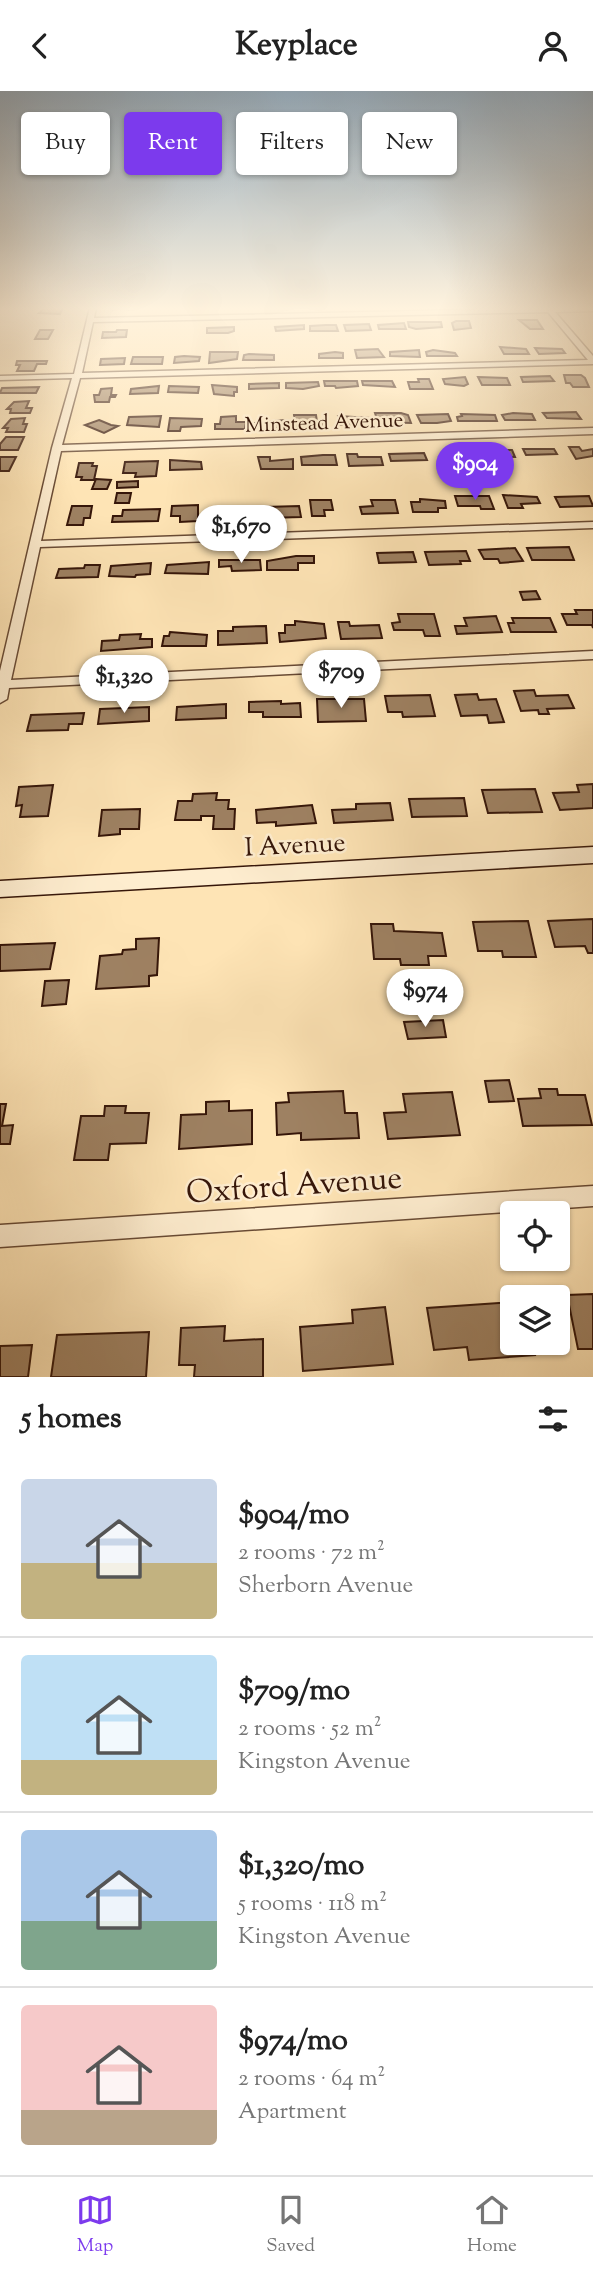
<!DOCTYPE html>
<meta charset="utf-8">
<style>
body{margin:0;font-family:"Sorts Mill Goudy",serif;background:#f6f6f6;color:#222;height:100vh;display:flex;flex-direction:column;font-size:26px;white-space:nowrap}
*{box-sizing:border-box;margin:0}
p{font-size:23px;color:#767676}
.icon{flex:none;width:38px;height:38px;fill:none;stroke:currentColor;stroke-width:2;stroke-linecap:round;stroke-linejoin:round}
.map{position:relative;height:1286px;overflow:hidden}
.sheet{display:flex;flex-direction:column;background:#fff;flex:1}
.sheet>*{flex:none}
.guide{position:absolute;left:21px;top:21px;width:551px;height:63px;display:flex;gap:14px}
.tools{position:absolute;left:500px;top:1110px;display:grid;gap:14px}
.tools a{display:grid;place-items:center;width:70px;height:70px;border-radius:7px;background:#fff;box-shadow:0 2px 5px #0004;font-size:35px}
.price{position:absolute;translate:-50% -60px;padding:0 16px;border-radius:24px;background:#fff;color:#222;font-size:23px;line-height:46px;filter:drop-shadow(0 2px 4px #0008)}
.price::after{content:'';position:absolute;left:50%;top:42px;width:21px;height:16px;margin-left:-10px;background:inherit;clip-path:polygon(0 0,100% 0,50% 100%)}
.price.on{background:#7c3aed;color:#fff}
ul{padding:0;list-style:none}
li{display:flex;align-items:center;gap:21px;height:175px;padding:0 21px}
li+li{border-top:2px solid #e0e0e0}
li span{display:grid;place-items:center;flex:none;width:196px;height:140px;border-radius:7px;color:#555}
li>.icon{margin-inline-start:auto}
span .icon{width:84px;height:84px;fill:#fffc;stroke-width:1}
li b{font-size:30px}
h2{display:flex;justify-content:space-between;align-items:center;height:84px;padding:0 21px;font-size:30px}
.chip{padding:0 24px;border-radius:7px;background:#fff;box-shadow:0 2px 5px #0004;font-size:24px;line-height:63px}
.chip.on{background:#7c3aed;color:#fff}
header{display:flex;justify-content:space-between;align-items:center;height:91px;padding:0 21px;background:#fff;font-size:32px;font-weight:700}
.tabs{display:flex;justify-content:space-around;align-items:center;height:98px;border-top:2px solid #e0e0e0;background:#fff;font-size:19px;color:#767676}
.tabs a{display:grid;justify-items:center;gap:4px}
.tabs .on{color:#7c3aed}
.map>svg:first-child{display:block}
</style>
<header><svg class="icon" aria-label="back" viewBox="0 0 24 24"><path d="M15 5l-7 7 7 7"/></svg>Keyplace<svg class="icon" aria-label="person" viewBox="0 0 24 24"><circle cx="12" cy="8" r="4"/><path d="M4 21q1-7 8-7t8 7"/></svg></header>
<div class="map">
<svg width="593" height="1286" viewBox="0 0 593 1286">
<rect width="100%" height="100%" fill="#fee4b5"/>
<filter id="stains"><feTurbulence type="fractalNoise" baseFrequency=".00286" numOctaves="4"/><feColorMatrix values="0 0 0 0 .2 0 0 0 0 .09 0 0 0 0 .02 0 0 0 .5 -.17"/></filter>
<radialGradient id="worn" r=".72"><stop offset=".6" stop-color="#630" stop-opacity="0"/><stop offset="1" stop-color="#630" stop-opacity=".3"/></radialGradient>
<path fill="#9e8162" stroke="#361609" stroke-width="2" d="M46,216H59L63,217L60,223L39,222Z
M519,229H537L543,238H530Z
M456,230H469L471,237L454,239L452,232Z
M408,231H441L442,236L416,238L409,236Z
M404,232L406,238H379L378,234Z
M369,233L371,239L346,240L344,234Z
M304,234V238L276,240L275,236Z
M326,234H336L338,240H310V235Z
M234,236V240L228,242H207V237Z
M40,239H53L48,248H35Z
M117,239H127L126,246L102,247L103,241H116Z
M500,256L526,258L529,263H504Z
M535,257L562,258L565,262L539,263Z
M378,258L384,266L357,267L355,259Z
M419,259L420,266L390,265V261Z
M433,259L455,262L457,265H427L426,261Z
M210,261H238L237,268L209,272Z
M335,261L343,262V267H319V263Z
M249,263L274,264V269H243L244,264Z
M184,265L200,266L199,270L174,272L175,266Z
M133,266H163L162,273H131Z
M125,267L124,273L100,274L101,268Z
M17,270H47L46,273H37L34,280H17L20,274H16Z
M564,284H581L585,287L589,296H573L570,292H566Z
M550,285L554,290L523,291L521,286Z
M465,286L468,293L464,295L445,293L443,288Z
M478,286L507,287L510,294H482Z
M418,288H429L433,298H410L408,291H419Z
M324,290H357L358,295L336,297L335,295H325Z
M362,290H392L395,296L363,294Z
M318,291L319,295L303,298L286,297V292Z
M279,292V297L249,298V293Z
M212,294L237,296V301H234V305L214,303Z
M159,295L158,302L130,303L131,298Z
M169,295L199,296L198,302L168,301Z
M39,296L36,302H0L2,297Z
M112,297L111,304H116L115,306H110L109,311H95L94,304H99L101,298Z
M29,310L26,317H32L30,322H10L11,318H7L14,311Z
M576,321L581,328L547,327L543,322Z
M375,322H401L408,324L411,332L378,331Z
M513,322L532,323L535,329H505L502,324Z
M448,323L451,330L437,332H421L417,324Z
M461,323L495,324L497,330H458L457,326L462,325Z
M294,324H316L317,331H328V336H295Z
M161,325L159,336L127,334L129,326Z
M236,325V331H246L245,338H215V333H220L221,326Z
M338,325L370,327L372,333L339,334Z
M25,327L23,333H27L24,341H6L8,337H3L11,328Z
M170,327L202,328L201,335L181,336L180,340H168Z
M99,329L111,334L118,335L104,342L85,334Z
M284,329L285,337H255V332Z
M6,346H24L18,359H0V353Z
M569,356H579L582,360L593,358V365L576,368Z
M523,358H554L557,363L526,364Z
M512,359L515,366L478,365L476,360Z
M424,362L427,369L391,370L389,363Z
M347,363H357L358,366H381L383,374L349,375Z
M323,364H335L337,374H302L301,366Z
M0,366H16L9,380H0Z
M258,366H270V370L293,368V378H261Z
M170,369L201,371L202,378L170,379Z
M158,370L156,385L135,386L136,382H123L125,371Z
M79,372H93L92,375H97L94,389H81L82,386H76Z
M96,388L111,389L107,398H92Z
M138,390V396L117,397V391Z
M117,402H131L129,412H115Z
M503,404L537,406L540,412L521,413L523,417H508Z
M455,405H489L494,418H481L480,415H458Z
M589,405L593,415L560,416L555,406Z
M420,408L445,410L446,417H438V421H413L411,411H420Z
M310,409H331L333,419H324L325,425H312Z
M371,409H395L398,422L362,423L360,416L373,415Z
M198,414V430L180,431V425H171L172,415Z
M72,415H92L90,427H84L83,434H67Z
M299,415L301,426L266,427L265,416Z
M160,418L158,430L112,431L113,425H122L123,419Z
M257,418L258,427L220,428L219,419Z
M569,456L574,469H532L527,457Z
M515,457L523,470L500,472L498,468H484L479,459Z
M466,460L470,470H460L461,473L429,474L425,461Z
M413,461L416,471L379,472L377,462Z
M296,465H314V472H298V479H267V470Z
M219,469H260L261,479L232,480L231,475L219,476Z
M209,471L208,483L165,482L167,474Z
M151,472L150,483L136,484L135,486L109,485L111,475Z
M85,474H100L98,486L56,487L59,478L84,477Z
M536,500L540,508L523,509L520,501Z
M575,519H593V537L592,534H567L562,523H577Z
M398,523H434L440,545H425L423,539H394L392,532L400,531Z
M496,525L502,541L457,543L455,535H467L464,527Z
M512,527H550L556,541H511L508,532H514Z
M295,530L324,533L326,547L280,551L279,542H285V534H295Z
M338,531H349L350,535L379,534L382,547L341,548Z
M266,535L267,552L218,554V540H233V536Z
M170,541L207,544L206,555H162L164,545H169Z
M141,543L140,548H152V556L101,560L102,550L119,549L120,544Z
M534,599L536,605L568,604L574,617L547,618L549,623H539L538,619L521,620L514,600Z
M477,603L479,609L496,608L504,631L489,632L487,624L461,625L455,604Z
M430,604L435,625L403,626L402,621H388L385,605Z
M317,608H364L366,630L318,631Z
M281,610V613L300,612L301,626H263V621H249V611Z
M226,613V627L176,629L177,616Z
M149,616V630L98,633L100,618Z
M84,622L82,633H69L68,639L27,640L31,624Z
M593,693V717L560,719L553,702L579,701L577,694Z
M53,694L48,725L20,726L22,714L16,715L19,696Z
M535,698L542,721L488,722L482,699Z
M217,702L216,709H229L228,718H235L234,738H213L214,725H201V729H175L178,710H192L193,703Z
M464,707L467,725L412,726L409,708Z
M390,712L393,729L334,732L332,719L356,718V713Z
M312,714L316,732L276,735V731L257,732L256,719Z
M140,718L139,738H120V743L99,745L102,719Z
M593,828V862H588L585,855L555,856L548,830Z
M528,830L536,866H503L502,860H478L473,831Z
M371,833H393L394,840L442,842L446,865H428L429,874H401L400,868H374Z
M159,847L157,884L149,885V895L96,898L100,865L122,863L123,859L136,858V848Z
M55,852L50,878L0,880V854Z
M69,889L66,913L42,915L45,890Z
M443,929L446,946L408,948L404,931Z
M509,989L514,1010L489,1011L485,990Z
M539,998H557L558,1004H585L592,1034L523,1035L518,1008L541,1007Z
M343,1000L345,1022H357L359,1047L301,1049V1042L277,1044L276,1012L289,1011L288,1002Z
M452,1001L460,1044L388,1048L384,1022L406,1021L403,1003Z
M229,1010V1020L252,1019V1053L179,1058L181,1024L206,1023V1011Z
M0,1013H6L2,1035L13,1034L10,1053H0Z
M105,1015H126L125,1022H149L146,1052L110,1053L108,1069H74L81,1025H104Z
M593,1203V1258H578L567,1204Z
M513,1211V1251H532L535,1264L469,1269L467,1256L434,1259L427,1217Z
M385,1216L393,1273L303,1280L300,1236L353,1232L352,1219Z
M225,1235L224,1250L263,1248V1286H194L195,1274H179L181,1237Z
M149,1241L146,1286H51L57,1244Z
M32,1254L28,1286H0V1255Z"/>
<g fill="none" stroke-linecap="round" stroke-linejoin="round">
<g stroke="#684a34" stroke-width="3">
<path id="minor" d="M90,216H96L94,227L593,216V220L555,221L593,265V273L80,287L62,354L593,337V343L61,360L41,450L593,431V437L40,456L11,589L593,560V568L9,597L7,608L0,612V580L52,357L72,287L0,289V285L74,283ZM548,221L588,269L82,282L93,231Z
M593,1095V1115L0,1156V1134Z"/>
</g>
<g stroke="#361609" stroke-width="3">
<path id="secondary" d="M593,756V772L0,806V790Z"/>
</g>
<use href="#minor" fill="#feedcf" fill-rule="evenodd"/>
<use href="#secondary" fill="#feedcf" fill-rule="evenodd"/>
</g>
<linearGradient id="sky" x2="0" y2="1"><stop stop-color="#95abbc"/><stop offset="0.55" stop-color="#fff3de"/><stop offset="1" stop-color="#fff3de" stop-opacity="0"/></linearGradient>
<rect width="593" height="396" fill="url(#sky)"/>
<g text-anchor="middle" stroke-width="5" stroke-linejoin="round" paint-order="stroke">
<g font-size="21" fill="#361609" stroke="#feedcf">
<text transform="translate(324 331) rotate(-2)" y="7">Minstead Avenue</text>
</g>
<g font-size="26" fill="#361609" stroke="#feedcf">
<text transform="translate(295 753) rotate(-3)" y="9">I Avenue</text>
</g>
<g font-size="32" fill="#361609" stroke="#feedcf">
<text transform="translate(294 1093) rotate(-4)" y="11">Oxford Avenue</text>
</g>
</g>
<rect width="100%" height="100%" filter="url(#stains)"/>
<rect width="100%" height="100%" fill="url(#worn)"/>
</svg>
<div class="tools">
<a><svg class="icon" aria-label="locate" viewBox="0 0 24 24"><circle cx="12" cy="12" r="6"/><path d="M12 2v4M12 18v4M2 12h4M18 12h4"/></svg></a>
<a><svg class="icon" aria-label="layers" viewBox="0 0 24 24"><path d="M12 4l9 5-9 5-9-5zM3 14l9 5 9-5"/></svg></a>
</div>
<b class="price on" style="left:475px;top:411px">$904</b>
<b class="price" style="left:241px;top:474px">$1,670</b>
<b class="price" style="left:341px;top:619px">$709</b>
<b class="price" style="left:124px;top:624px">$1,320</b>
<b class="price" style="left:425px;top:938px">$974</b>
<div class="guide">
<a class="chip">Buy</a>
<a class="chip on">Rent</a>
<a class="chip">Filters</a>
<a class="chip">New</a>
</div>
</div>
<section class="sheet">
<h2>5 homes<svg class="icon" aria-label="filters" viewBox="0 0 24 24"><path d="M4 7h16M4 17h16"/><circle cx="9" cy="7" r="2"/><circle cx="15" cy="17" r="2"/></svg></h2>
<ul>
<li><span style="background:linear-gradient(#c9d6e8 60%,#c2b280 0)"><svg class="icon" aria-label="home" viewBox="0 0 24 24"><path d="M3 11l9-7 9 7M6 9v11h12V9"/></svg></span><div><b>$904/mo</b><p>2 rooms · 72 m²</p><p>Sherborn Avenue</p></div></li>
<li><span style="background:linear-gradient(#bfe0f5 75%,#c2b280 0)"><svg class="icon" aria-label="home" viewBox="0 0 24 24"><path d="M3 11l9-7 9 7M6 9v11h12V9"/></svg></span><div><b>$709/mo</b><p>2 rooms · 52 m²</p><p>Kingston Avenue</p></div></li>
<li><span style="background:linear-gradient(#a9c7e8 65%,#7fa58c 0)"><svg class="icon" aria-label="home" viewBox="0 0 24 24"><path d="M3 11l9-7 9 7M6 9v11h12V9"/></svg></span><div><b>$1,320/mo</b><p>5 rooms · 118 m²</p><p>Kingston Avenue</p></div></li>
<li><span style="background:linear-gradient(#f6c9c9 75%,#b9a48a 0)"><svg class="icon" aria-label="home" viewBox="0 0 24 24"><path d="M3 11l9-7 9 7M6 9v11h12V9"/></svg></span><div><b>$974/mo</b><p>2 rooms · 64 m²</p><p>Apartment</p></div></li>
</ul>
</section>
<nav class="tabs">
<a class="on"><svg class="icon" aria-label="map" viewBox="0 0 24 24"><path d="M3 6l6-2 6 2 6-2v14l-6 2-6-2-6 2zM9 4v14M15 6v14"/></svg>Map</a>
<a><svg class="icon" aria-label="saved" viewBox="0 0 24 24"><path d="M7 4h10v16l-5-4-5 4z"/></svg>Saved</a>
<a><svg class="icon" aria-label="home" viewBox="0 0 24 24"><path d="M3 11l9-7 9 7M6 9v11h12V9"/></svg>Home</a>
</nav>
